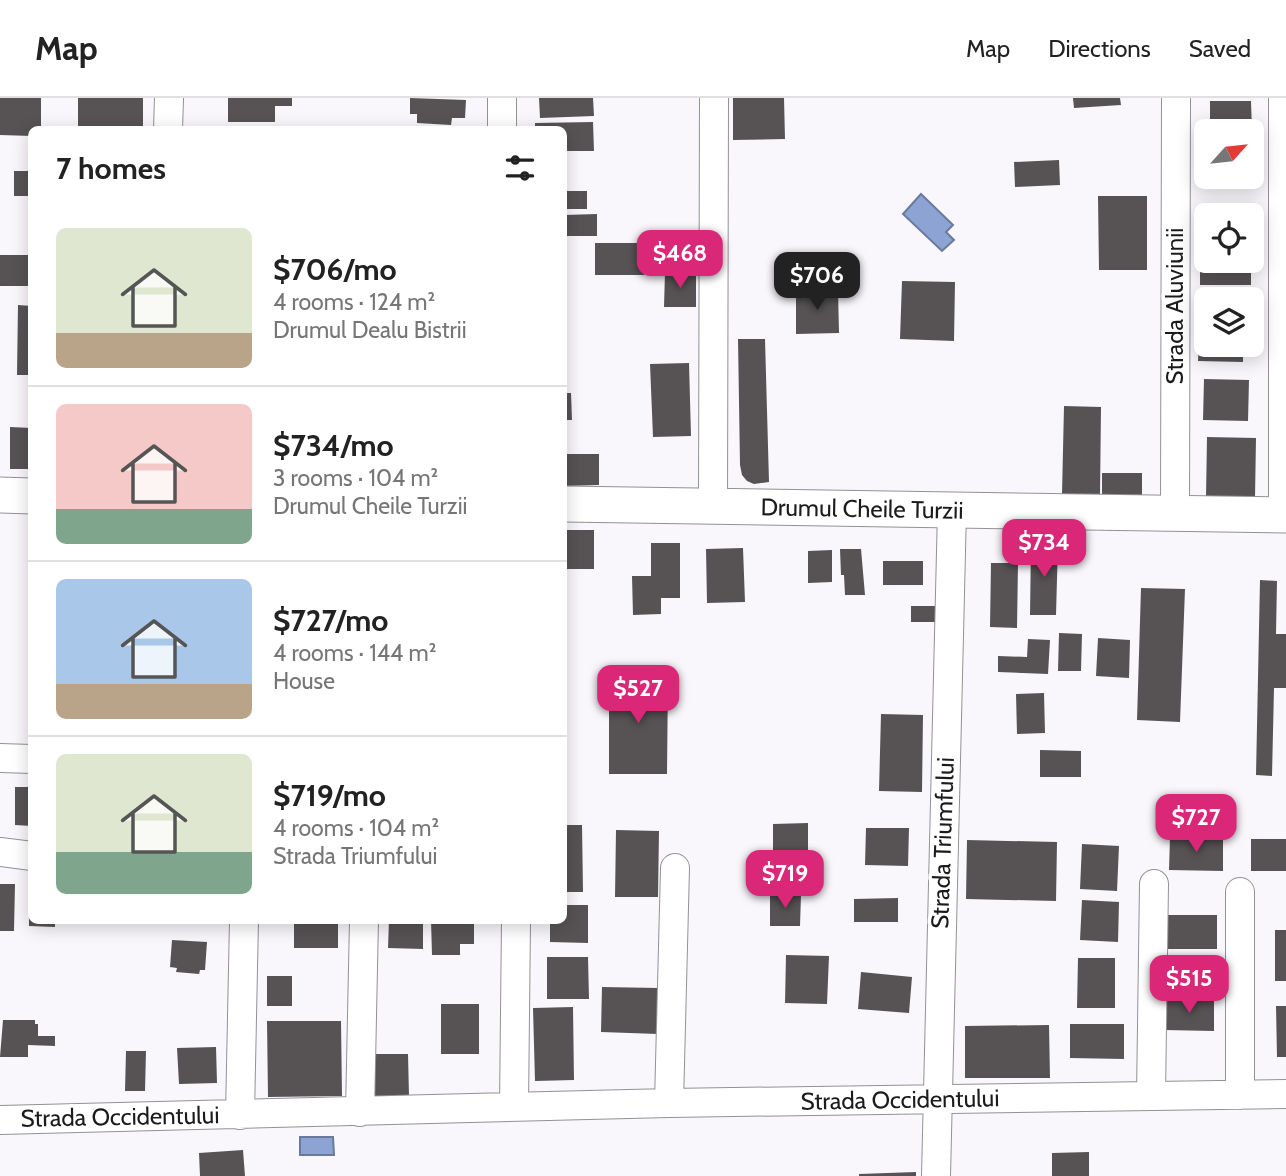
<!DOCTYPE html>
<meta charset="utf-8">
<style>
body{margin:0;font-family:Cabin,sans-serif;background:#f6f6f6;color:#222;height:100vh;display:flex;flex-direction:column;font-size:26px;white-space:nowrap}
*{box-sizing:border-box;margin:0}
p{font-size:23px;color:#767676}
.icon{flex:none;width:38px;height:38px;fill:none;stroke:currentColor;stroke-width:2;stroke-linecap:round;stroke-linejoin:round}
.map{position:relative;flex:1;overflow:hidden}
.side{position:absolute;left:28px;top:28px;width:539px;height:798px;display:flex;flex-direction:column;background:#fff;border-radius:10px;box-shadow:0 4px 18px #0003}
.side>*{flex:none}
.needle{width:46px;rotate:63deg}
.controls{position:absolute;left:1194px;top:21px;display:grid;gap:14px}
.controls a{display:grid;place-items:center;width:70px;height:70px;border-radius:10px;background:#fff;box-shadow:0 4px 18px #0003;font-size:35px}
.price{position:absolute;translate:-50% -60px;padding:0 16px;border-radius:14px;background:#db2777;color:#fff;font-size:23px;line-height:46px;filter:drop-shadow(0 2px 4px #0008)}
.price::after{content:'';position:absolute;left:50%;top:42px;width:21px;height:16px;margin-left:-10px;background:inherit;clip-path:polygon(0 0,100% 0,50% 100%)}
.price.current{background:#222;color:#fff}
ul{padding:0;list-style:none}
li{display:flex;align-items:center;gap:21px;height:175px;padding:0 28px}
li+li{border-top:2px solid #e0e0e0}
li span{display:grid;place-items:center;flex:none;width:196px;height:140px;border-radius:10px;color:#555}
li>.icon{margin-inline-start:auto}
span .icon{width:84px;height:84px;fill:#fffc;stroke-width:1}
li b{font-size:30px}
h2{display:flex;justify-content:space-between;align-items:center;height:84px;padding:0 28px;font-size:30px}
header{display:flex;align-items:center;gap:42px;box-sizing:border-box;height:98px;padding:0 35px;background:#fff;border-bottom:2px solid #e0e0e0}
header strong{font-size:33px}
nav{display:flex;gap:38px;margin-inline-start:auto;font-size:24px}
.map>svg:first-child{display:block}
</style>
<header>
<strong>Map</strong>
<nav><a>Map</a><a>Directions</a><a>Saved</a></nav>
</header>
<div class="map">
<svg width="1286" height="1078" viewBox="0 0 1286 1078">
<rect width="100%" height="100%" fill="#f9f7fc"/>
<path fill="#8ca3d3" stroke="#6a7a9c" stroke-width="2" d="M921,96L953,127L946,134L954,142L942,153L903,116Z
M300,1039H333L334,1057H300Z"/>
<path fill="#575355" d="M0,0H41V32H32V38L0,37Z
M78,0H143V29L78,28Z
M228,0H292V8H275V24H228Z
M410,0L466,2L465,20H452L451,27L417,25V16H410Z
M539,0H593L594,18L540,20Z
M733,0H784L785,41L733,42Z
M1073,0H1120L1121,7L1074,10Z
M1210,3H1251L1252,33H1210Z
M593,24L594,53H564V32H535V25Z
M29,47H32V98H14V73H28Z
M1059,62L1060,87L1015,89L1014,64Z
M1211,79H1252V82L1211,83Z
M564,93H587V111H564Z
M1098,98H1147V172H1099Z
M597,116V138H564V117Z
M595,145H643L644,177H595Z
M1200,154H1206V163H1251V187H1200Z
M0,157H32V188H0Z
M665,174H696V209H664Z
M902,183L955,184L954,243L900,241Z
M796,192H838L839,235L796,236Z
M1200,204H1206V232H1199Z
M18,207L32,208V277H17Z
M1199,239H1206V247H1243V264L1198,263Z
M738,241H765L769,384L761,385L754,386L747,383L742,377L740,367Z
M689,265L691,338L653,339L650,266Z
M1204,281L1249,282L1248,323L1203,322Z
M564,295H571L572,322H564Z
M1064,308L1101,309L1100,397L1062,396Z
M10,329L32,330V371H10Z
M1207,339L1256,340L1255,400L1206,399Z
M564,356H599V387L564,388Z
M1102,375H1142V400H1102Z
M564,432H594V471H564Z
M1031,444L1058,445L1056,517H1030Z
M651,445H680V500H661V516L633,517L632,478H651Z
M743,450L745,504L707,505L706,451Z
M840,451H861L865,497H845L844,477H841Z
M832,452V484L808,485V453Z
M883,463H923V487H883Z
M991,465H1018L1017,530L990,529Z
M1260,482L1277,483L1276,536H1286V590H1274L1272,678L1256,677Z
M1141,490L1185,491L1180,624L1137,622Z
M911,508H937V524H911Z
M1059,535L1082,536L1081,573H1058Z
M1098,540L1130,542L1129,580L1096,578Z
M1028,541L1050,542L1048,576L998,574V558L1027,559Z
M609,577L668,578L667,676H609Z
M1044,595L1045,635L1017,636L1016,596Z
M881,616L923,617L922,694L879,693Z
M1040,652L1081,653V679H1040Z
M15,689H32V728L15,727Z
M808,725V766L773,767V726Z
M564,727H582L583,794H564Z
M866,730H909L908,768L865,767Z
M616,732L659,733L658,799H615Z
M1170,739H1223V773L1169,772Z
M1251,741H1286V773H1251Z
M967,742L1057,744L1056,803L966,801Z
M1082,746L1119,748L1117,793L1080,791Z
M0,786H15L14,833H0Z
M770,796L801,797L800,828H770Z
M898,800V824H854V801Z
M1082,802L1119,804L1118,844L1080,842Z
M564,807H588V845L550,844V822H564Z
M29,809H32V822H55V829L29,828Z
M1165,817H1217V851H1165Z
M294,822H338V850H294Z
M389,822H423V851L388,850Z
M431,822H474V846H460V857H432Z
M1275,832H1286V883H1275Z
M172,842L207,844L205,872H200L199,876L176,874L177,870L170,869Z
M786,857L829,858L827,906L785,905Z
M547,859H588L589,901H547Z
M1078,860H1115V910H1077Z
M861,874L912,879L909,915L858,911Z
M267,878H292V908H267Z
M602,889L659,890L658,936L601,934Z
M1164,902H1214V933L1164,932Z
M441,906H479V956H441Z
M1276,908H1286V959H1277Z
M573,909L574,982L535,983L533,910Z
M3,922H35V926H38V938H55V948L28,947V959H0Z
M267,923H341L342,998L268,999Z
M1070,926H1124V961L1070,960Z
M1049,927L1050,980H965V928Z
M216,949L217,985L179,986L177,950Z
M126,953H146L145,993H125Z
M370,956H408L409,998H370Z
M243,1052L245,1078H200L199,1055Z
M1089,1054V1078H1052V1055Z
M916,1074V1078H859V1076Z"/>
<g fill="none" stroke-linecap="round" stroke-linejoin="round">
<g stroke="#929195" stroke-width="30">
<path id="minor" d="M168,32L169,0
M502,32V0
M713,408L714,0
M1175,416L1176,0
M1283,417V0
M0,660L32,661
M0,754L32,758
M1240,794V997
M1151,998L1154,786
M669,1005L675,770
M514,1009L516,822
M360,1014L364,822
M240,1017L244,822
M0,1022L669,1005L1286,996
M936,1078L952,412"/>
</g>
<g stroke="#929195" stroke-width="37">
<path id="tertiary" d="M0,397L32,398
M564,406L1286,417"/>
</g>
<use href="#minor" stroke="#fff" stroke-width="28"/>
<use href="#tertiary" stroke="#fff" stroke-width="35"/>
</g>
<g text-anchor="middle" stroke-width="7" stroke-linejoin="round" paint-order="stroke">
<g font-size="24" fill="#1b1a1c" stroke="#fff">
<text transform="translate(1175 208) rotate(-90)" y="8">Strada Aluviunii</text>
<text transform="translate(862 411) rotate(1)" y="8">Drumul Cheile Turzii</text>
<text transform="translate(943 745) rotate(-88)" y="8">Strada Triumfului</text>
<text transform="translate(900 1002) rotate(-1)" y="8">Strada Occidentului</text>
<text transform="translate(120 1019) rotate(-1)" y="8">Strada Occidentului</text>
</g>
</g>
</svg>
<div class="controls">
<a><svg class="needle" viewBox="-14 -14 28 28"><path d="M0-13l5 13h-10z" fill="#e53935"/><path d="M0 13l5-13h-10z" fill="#767676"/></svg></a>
<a><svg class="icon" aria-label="locate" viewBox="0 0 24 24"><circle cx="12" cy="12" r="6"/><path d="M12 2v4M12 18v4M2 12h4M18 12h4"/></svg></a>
<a><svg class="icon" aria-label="layers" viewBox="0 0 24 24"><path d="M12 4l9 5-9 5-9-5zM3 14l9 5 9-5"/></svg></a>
</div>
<b class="price" style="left:680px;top:192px">$468</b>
<b class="price current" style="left:817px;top:214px">$706</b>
<b class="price" style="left:1044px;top:481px">$734</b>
<b class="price" style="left:638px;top:627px">$527</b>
<b class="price" style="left:1196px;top:756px">$727</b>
<b class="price" style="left:785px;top:812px">$719</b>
<b class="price" style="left:1189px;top:917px">$515</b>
<section class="side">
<h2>7 homes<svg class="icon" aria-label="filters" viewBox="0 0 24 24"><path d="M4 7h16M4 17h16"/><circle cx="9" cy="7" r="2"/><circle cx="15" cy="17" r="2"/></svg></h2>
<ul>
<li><span style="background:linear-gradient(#dfe7d0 75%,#b9a48a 0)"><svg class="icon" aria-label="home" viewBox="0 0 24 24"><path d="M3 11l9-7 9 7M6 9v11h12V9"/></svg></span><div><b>$706/mo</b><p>4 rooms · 124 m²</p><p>Drumul Dealu Bistrii</p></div></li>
<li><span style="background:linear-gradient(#f6c9c9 75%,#7fa58c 0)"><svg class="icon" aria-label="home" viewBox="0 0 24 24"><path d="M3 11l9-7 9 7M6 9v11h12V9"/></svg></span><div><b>$734/mo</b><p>3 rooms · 104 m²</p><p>Drumul Cheile Turzii</p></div></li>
<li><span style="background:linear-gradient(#a9c7e8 75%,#b9a48a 0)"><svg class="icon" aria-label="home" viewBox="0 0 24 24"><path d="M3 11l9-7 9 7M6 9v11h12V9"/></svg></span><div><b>$727/mo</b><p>4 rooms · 144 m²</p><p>House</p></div></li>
<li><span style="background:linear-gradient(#dfe7d0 70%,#7fa58c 0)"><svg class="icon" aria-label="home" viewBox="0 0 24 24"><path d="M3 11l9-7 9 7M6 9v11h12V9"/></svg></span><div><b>$719/mo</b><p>4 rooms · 104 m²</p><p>Strada Triumfului</p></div></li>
</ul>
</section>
</div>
